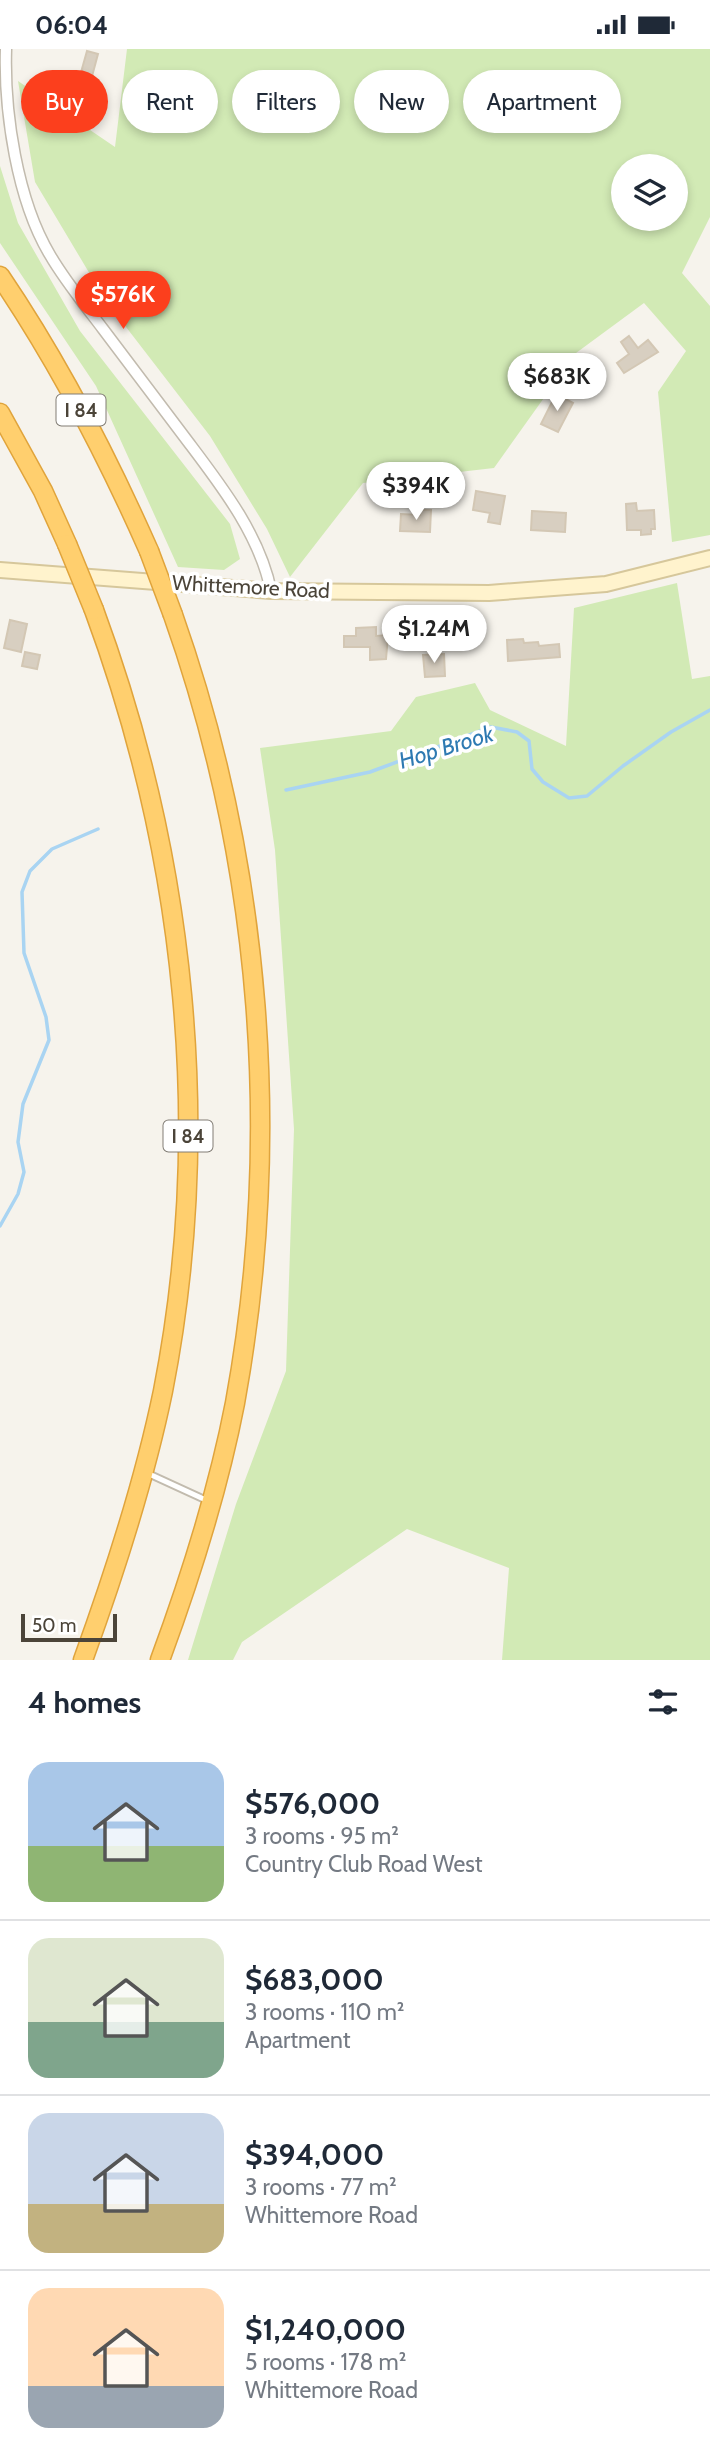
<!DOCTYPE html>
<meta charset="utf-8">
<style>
body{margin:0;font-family:Cabin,sans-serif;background:#f6f6f7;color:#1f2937;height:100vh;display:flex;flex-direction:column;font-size:26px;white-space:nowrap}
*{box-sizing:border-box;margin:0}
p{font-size:23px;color:#747a83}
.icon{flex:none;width:38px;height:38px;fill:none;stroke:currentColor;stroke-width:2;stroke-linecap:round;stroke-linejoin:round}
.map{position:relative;height:1611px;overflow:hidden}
.drawer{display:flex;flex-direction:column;background:#fff;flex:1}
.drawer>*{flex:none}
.guide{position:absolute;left:21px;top:21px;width:668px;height:63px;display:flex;gap:14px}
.buttons{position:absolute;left:611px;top:105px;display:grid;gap:14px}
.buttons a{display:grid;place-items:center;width:77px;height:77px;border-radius:50%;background:#fff;box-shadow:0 4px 10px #0003;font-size:35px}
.scale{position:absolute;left:21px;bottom:18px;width:96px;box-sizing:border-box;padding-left:7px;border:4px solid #4b4439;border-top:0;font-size:19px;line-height:24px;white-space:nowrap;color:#4b4439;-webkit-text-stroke:5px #fff;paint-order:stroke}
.price{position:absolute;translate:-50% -60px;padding:0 16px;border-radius:24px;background:#fff;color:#222;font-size:23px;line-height:46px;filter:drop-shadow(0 2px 4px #0008)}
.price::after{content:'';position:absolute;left:50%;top:42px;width:21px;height:16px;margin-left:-10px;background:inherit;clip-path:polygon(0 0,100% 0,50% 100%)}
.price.on{background:#fc3f1d;color:#fff}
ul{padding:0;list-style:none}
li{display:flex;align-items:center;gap:21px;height:175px;padding:0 28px}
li+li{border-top:2px solid #e0e1e3}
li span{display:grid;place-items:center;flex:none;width:196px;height:140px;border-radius:21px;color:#555}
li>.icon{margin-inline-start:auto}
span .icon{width:84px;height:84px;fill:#fffc;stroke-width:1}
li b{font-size:30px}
h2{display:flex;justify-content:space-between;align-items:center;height:84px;padding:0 28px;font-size:30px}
.pill{padding:0 24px;border-radius:32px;background:#fff;box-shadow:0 4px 10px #0003;font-size:24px;line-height:63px}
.pill.on{background:#fc3f1d;color:#fff}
.status{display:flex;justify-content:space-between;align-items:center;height:49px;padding:0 35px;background:#fff;direction:ltr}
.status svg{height:19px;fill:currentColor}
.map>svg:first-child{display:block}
</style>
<div class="status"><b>06:04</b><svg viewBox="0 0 49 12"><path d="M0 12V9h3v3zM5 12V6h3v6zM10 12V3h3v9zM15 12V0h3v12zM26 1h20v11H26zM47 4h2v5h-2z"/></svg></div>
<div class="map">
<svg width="710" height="1611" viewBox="0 0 710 1611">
<rect width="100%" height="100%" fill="#f6f3ec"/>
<path fill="#d2eab5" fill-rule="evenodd" d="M127,0H710V168L682,224L710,257V486L672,493L658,343L686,302L644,254L576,304L494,419L363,434L290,528L267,480L210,387L106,252L35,133L18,32L115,98ZM623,117H676V170H623Z
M0,117L18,174L80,282L230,475L240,510L224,521L178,518L96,337L0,194Z
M677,534L692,630L710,627V1611H502L509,1519L407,1480L242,1593L233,1611H188L236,1455L286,1322L294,1080L275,801L260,699L391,682L416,648L475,634L490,661L566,697L574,559Z"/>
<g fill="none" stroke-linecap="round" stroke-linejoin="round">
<path stroke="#a9d4f2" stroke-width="3.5" d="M286,741L370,723L491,678L517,683L529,692L532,720L543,733L569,749L587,747L623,717L671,683L710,661
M0,1177L18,1145L24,1123L18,1093L23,1055L49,991L46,968L24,904L22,843L30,822L52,800L98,780"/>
</g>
<path fill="#d8cfc1" stroke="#d3c7b4" stroke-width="2" d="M87,2L98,5L91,31L98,34L93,53L85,51L84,53L65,45L71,26L80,27Z
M629,287L638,299L648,291L658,303L624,324L617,314L629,305L621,293Z
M556,345L573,354L558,383L541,375Z
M476,442L505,447L500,475L488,473L490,464L473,461Z
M636,454L637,462L654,461L655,480H651V485L641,486V481H627L626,455Z
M420,461H431L430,483L400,482L401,465L420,466Z
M532,462L566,464L565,483L531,481Z
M10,571L27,575L21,603L4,599Z
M376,578V587L388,586L386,610L370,611V598H344V587H356V579Z
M523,590L524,594L538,593L539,597L559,595L560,608L508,612L507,591Z
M25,603L40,606L37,620L22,617Z
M444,605L445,627L425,628L423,606Z"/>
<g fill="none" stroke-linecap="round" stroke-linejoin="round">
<g stroke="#c2bbae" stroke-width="9">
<path id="service" d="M147,1424L208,1452"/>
</g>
<g stroke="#c2bbae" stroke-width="13">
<path id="minor" d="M6,0C4,63 17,151 50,206C65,232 85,256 103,280C132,318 160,356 189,394C223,439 260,487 271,542"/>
</g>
<g stroke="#d6c79b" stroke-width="18">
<path id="secondary" d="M0,521L271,542L489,544L606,535L710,509"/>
</g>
<g stroke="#e0a43c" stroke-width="21">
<path id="motorway" d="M0,227C59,314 107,407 149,502
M0,364L43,442L67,495
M83,1611C115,1523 144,1434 163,1342C214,1081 186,810 94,561
M160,1611C191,1527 218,1442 235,1354C283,1091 262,818 173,566"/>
</g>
<use href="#service" stroke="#fff" stroke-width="5"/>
<use href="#minor" stroke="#fff" stroke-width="10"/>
<use href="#secondary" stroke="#fff3cd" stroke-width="14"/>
<use href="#motorway" stroke="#ffcf6e" stroke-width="18"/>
<g stroke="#e0a43c" stroke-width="21" stroke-linecap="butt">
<path id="motorway-bridge" d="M67,495L94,561
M149,502L173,566"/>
</g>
<use href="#motorway-bridge" stroke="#ffcf6e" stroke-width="18"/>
</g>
<g text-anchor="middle" stroke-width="7" stroke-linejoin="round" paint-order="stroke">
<g fill="#fff" stroke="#817c74" stroke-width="2">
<rect x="56.5" y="345.5" width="49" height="31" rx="5"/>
<rect x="163.5" y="1071.5" width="49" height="31" rx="5"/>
</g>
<g font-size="19" font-weight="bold" fill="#4b4439">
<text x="81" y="368">I 84</text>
<text x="188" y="1094">I 84</text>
</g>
<g font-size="21" fill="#4b4439" stroke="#fff">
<text transform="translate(251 538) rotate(3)" y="7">Whittemore Road</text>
</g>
<g font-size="23" font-style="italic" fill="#2e7ab2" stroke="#fff">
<text transform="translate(446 698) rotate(-17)" y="8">Hop Brook</text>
</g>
</g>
</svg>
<div class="buttons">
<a><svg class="icon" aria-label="layers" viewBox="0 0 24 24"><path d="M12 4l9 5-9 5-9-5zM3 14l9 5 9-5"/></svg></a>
</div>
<div class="scale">50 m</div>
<b class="price on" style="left:123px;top:282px">$576K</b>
<b class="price" style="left:557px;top:364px">$683K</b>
<b class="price" style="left:416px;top:473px">$394K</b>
<b class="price" style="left:434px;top:616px">$1.24M</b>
<div class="guide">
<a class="pill on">Buy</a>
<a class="pill">Rent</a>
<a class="pill">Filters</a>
<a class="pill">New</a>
<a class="pill">Apartment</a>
</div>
</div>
<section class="drawer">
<h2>4 homes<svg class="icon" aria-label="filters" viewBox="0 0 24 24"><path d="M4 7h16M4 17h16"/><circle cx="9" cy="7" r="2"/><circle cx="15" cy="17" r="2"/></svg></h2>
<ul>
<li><span style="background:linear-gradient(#a9c7e8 60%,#8fb573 0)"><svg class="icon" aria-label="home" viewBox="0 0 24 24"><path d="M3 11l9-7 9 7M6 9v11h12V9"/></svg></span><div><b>$576,000</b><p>3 rooms · 95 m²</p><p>Country Club Road West</p></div></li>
<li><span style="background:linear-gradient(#dfe7d0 60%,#7fa58c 0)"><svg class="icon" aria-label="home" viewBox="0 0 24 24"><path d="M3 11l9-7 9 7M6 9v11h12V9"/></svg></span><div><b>$683,000</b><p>3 rooms · 110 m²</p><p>Apartment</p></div></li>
<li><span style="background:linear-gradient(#c9d6e8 65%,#c2b280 0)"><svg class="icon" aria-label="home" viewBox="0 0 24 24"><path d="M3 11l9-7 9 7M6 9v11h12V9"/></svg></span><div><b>$394,000</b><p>3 rooms · 77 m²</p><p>Whittemore Road</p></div></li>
<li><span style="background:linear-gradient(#ffd9b3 70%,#9aa5b1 0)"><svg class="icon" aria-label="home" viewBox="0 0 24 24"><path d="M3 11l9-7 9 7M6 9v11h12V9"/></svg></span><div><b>$1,240,000</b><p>5 rooms · 178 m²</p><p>Whittemore Road</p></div></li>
</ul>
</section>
